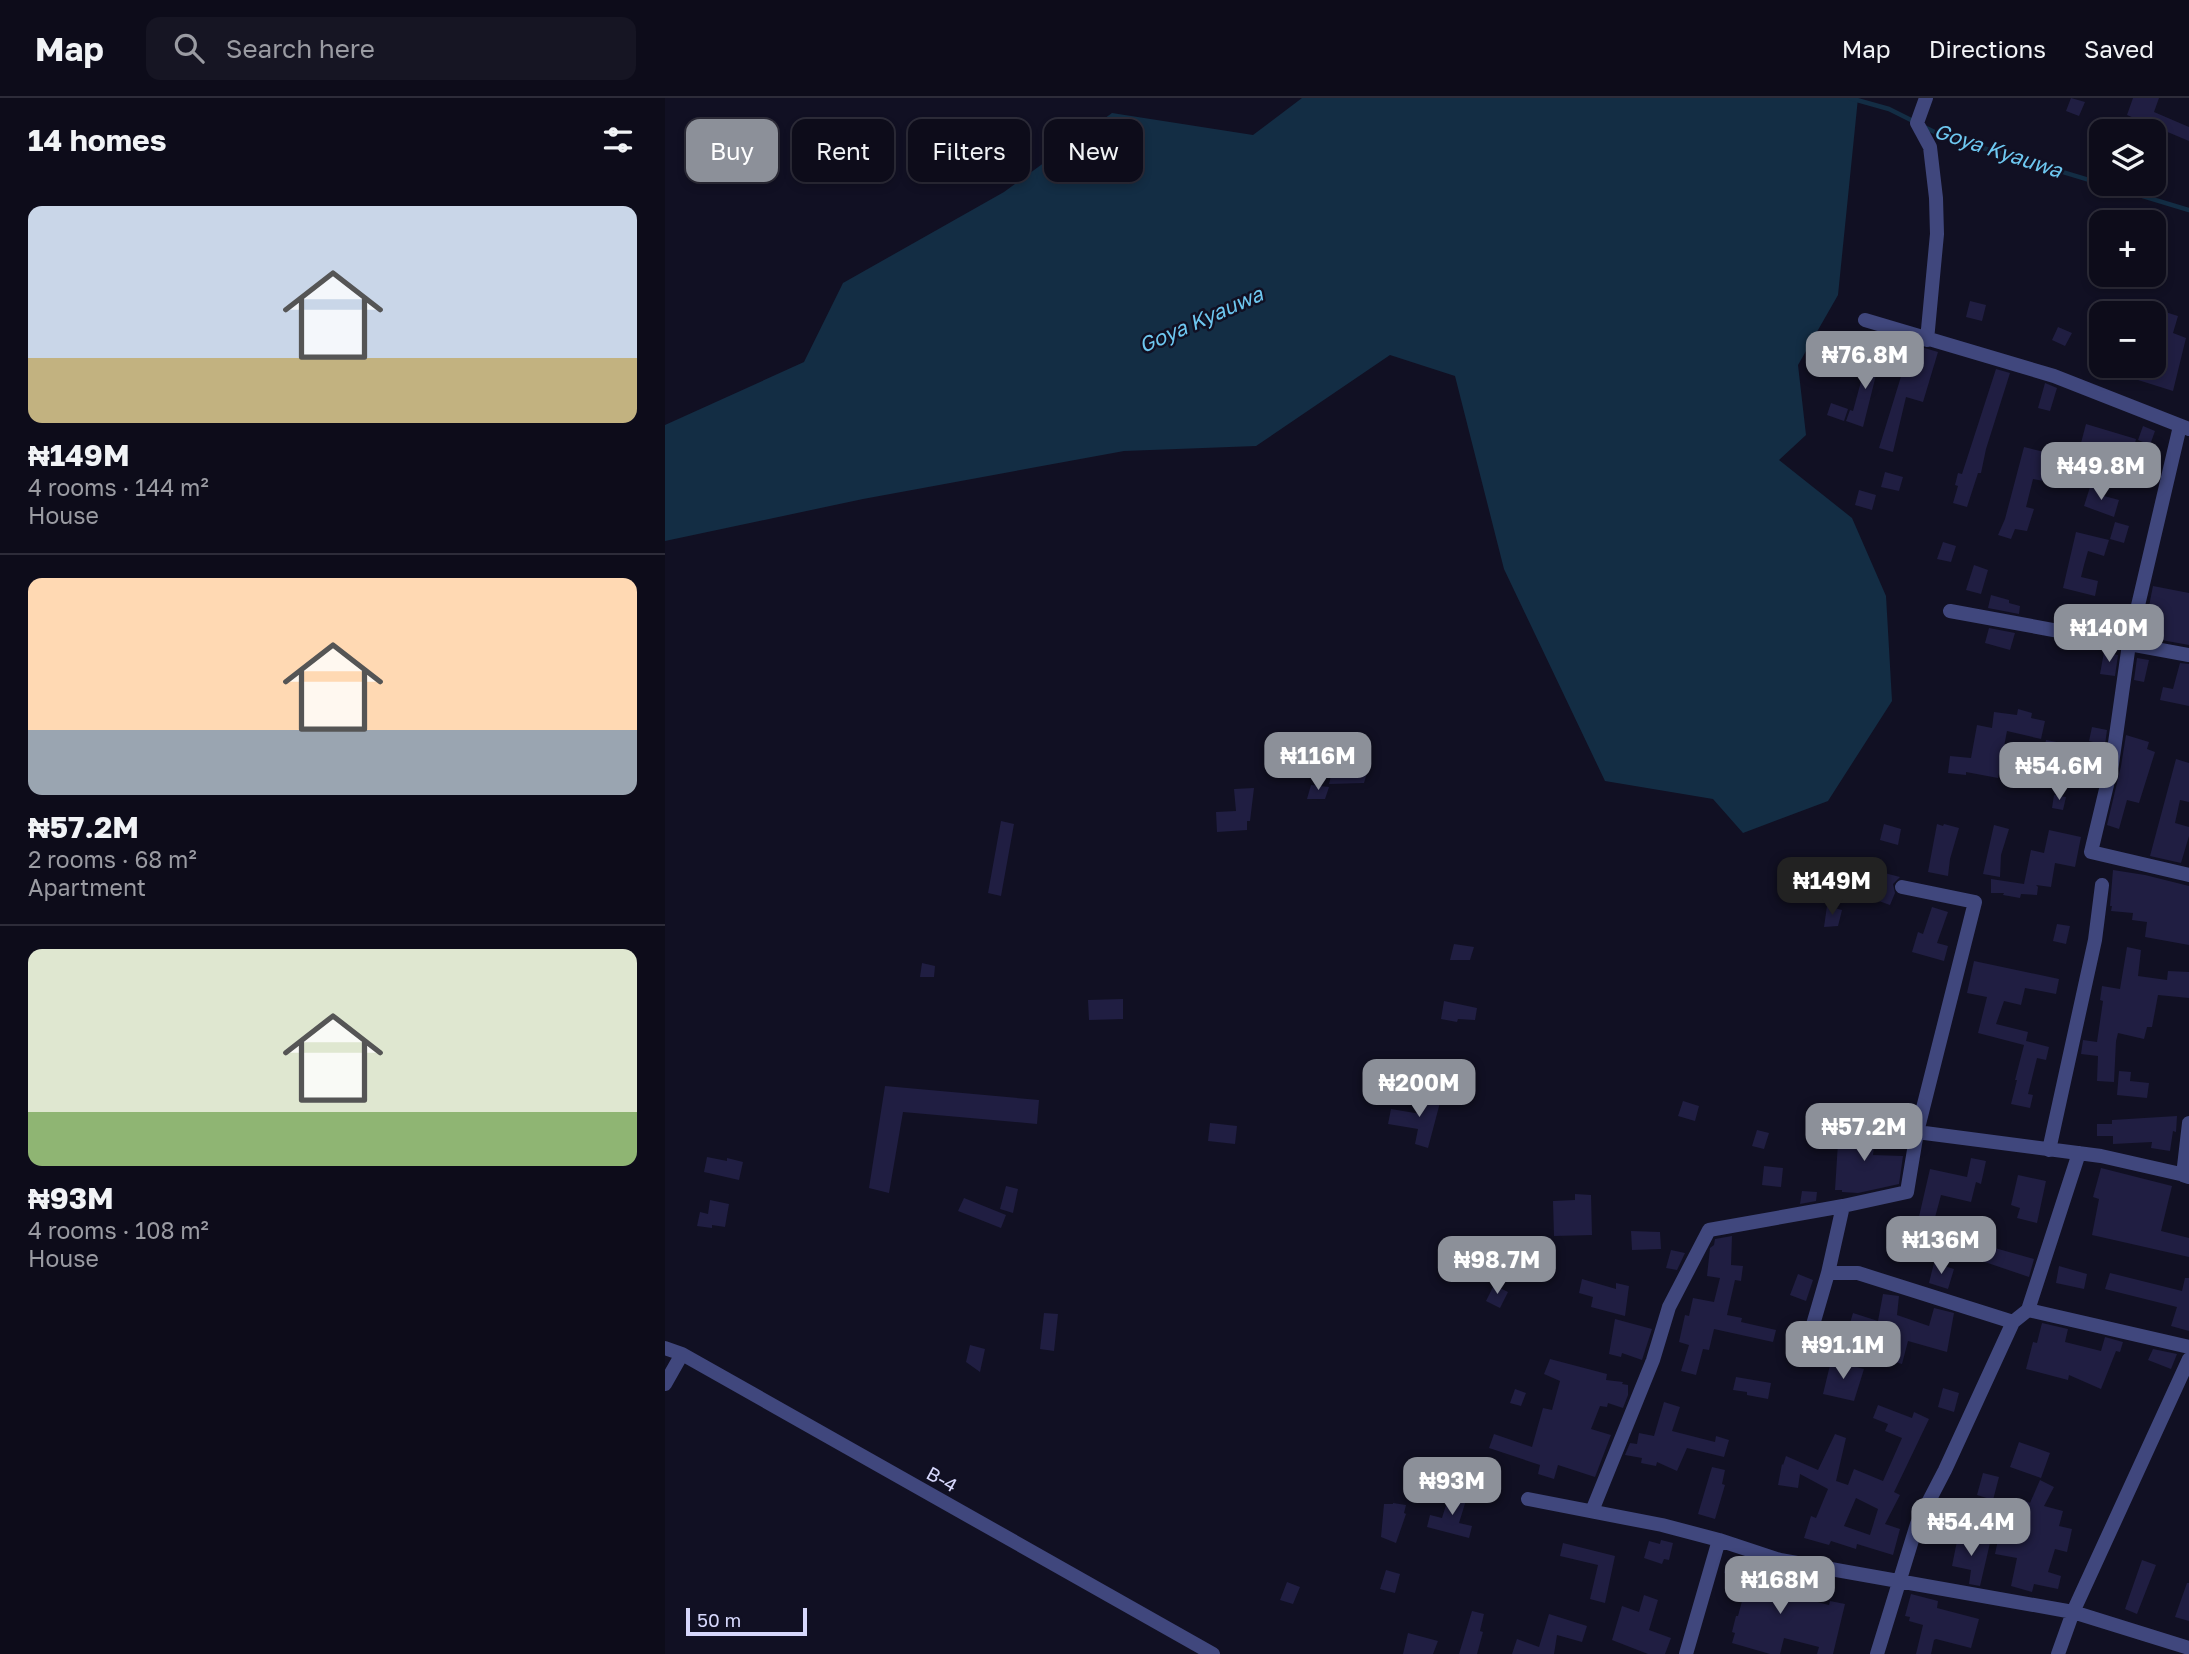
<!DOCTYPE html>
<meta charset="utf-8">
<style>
body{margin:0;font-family:"Golos Text",sans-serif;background:#161523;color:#f1f3f6;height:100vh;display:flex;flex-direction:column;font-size:26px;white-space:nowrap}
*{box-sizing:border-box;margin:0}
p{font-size:23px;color:#9a9ba2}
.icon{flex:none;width:38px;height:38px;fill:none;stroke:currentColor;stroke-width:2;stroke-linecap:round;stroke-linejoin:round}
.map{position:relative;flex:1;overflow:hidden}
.sheet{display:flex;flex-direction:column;background:#0d0c1a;width:665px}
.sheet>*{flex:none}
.banner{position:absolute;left:21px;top:21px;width:665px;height:63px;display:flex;gap:14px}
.fabs{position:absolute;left:1424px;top:21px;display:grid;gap:14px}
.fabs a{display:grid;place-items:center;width:77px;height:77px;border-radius:14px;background:#0d0c1a;box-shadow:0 4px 10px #0003,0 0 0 2px #2d2c39;font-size:35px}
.scale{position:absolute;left:21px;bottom:18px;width:121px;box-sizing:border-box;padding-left:7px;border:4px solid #d6d7fb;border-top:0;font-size:19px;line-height:24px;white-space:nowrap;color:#d6d7fb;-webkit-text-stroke:5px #111023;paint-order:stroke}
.price{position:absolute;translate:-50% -60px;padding:0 16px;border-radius:14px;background:#8c9099;color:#fff;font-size:23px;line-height:46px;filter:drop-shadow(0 2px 4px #0008)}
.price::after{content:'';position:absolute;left:50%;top:42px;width:21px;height:16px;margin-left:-10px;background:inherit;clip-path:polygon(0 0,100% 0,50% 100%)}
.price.selected{background:#222;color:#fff}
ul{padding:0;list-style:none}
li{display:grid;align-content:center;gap:14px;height:371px;padding:0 28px}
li+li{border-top:2px solid #2d2c39}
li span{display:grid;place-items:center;height:217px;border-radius:14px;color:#555}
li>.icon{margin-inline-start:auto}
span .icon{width:126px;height:126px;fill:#fffc;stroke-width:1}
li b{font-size:30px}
h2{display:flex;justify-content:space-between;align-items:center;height:84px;padding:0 28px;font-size:30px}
.pill{padding:0 24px;border-radius:14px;background:#0d0c1a;box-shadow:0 4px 10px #0003,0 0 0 2px #2d2c39;font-size:24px;line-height:63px}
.pill.selected{background:#8c9099;color:#fff}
header{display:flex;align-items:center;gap:42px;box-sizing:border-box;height:98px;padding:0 35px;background:#0d0c1a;border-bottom:2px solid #2d2c39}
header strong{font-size:33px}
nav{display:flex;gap:38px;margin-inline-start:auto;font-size:24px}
.search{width:490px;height:63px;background:#161523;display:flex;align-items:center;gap:18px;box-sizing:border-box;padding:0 24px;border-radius:14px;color:#9a9ba2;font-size:26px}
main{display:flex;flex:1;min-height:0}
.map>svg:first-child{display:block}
</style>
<header>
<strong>Map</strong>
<div class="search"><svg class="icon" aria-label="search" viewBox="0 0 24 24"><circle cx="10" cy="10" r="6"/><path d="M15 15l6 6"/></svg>Search here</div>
<nav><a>Map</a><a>Directions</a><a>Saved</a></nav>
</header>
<main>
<section class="sheet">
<h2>14 homes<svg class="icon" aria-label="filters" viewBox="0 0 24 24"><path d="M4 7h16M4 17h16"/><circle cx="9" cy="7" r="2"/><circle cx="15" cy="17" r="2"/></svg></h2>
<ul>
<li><span style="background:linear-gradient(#c9d6e8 70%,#c2b280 0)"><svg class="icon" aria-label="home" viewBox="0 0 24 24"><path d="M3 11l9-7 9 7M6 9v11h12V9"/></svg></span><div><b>₦149M</b><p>4 rooms · 144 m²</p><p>House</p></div></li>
<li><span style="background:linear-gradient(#ffd9b3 70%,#9aa5b1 0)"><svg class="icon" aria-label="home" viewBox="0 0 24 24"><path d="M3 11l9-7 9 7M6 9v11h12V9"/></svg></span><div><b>₦57.2M</b><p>2 rooms · 68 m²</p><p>Apartment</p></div></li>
<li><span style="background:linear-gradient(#dfe7d0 75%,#8fb573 0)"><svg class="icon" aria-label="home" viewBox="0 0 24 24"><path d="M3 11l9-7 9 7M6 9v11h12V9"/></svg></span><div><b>₦93M</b><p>4 rooms · 108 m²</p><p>House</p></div></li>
</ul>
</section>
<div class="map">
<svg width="1524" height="1556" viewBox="0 0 1524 1556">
<rect width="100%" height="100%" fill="#111023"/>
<path fill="#132d44" d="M637,0H1193L1173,197L1133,267L1141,337L1114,362L1187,420L1221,498L1227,603L1163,703L1078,735L1048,701L940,683L839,471L790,278L725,257L591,348L459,353L198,401L0,443V327L139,264L178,185L339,94L447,15L588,37Z"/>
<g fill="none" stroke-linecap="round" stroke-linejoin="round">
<path stroke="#132d44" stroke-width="4.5" d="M1185,0L1224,11L1250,24
M1257,28L1278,38L1524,112"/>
</g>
<path fill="#201e42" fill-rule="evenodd" d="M1406,0L1420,4L1414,18L1401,13Z
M1468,0H1494L1489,14L1524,29V43L1462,17Z
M1305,203L1321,207L1317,223L1301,219Z
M1497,213L1513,218L1508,235L1521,240L1508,293L1473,282L1478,268H1489V233Z
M1393,229L1407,235L1400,248L1387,242Z
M1246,246L1273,254L1258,304L1241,299L1228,354L1214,350Z
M1204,254L1216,257L1198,329L1181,323L1185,312L1188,313Z
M1331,271L1345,275L1321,351L1316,375H1313L1302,409L1288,405L1293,388L1290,387L1293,375L1297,376Z
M1380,285L1392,290L1385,313L1373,310Z
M1166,305L1183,311L1179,323L1162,317Z
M1421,326L1471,341L1466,363L1416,345Z
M1478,328L1490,333L1485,347L1473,342Z
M1359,349L1399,359L1396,374L1391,373L1389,385L1368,381L1361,409L1369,411L1362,433L1350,431L1346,441L1333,437L1340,421Z
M1220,374L1238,379L1234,393L1216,389Z
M1425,389L1440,393L1439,398L1454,402L1449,419L1419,408Z
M1194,392L1211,397L1207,412L1190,407Z
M1450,424L1464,428L1459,445L1445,441Z
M1411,434L1444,442L1439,458L1423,453L1419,467L1416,479L1433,483L1430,498L1398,490Z
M1278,444L1291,448L1286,464L1272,461Z
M1309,467L1323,472L1316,496L1301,492Z
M1488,488L1524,495V547L1480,539L1482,531L1478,530L1482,513H1483Z
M1326,497L1344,502V505L1355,508L1354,516L1323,510Z
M1451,507L1463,509L1459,526L1448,524Z
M1324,530L1350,535L1345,552L1320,545Z
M1439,554L1453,557L1450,578L1435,576Z
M1472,560L1484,562L1479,584L1469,582Z
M1515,565L1524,566V608L1495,602L1498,589L1508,591Z
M1353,611L1367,615L1366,620L1380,623L1376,641L1342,633L1333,680L1301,674V677L1283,675L1285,658L1306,660L1312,627L1327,630L1329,614L1352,617Z
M1427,629L1442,632L1440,647L1424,643Z
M1461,637L1484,644L1482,651L1490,654L1474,705L1462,702L1454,731L1442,727L1456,668Z
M1381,642L1428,651L1427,673L1377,663Z
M1511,661L1524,665V704L1515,702L1510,725L1524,729V738L1516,765L1485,758Z
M704,668L699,685L664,686L668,670Z
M646,687L664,689L660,701H642Z
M589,690L585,723H582V732L552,734L551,714L571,713L569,691Z
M1389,697L1401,699L1398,712L1387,710Z
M336,723L349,726L336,798L323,795Z
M1219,726L1236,731L1233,747L1215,742Z
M1272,726L1278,728L1279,726L1294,730L1285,761L1283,778L1263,774Z
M1329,727L1344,731L1336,757L1335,779L1318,776Z
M1384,732L1416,739L1410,769L1390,765L1386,789L1371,787L1373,789L1372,797L1356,796L1355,800L1338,797L1339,795H1326V781L1359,786L1366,752L1379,755Z
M1204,771L1235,779L1228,786L1230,795L1225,807L1197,797Z
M1448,772L1480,777L1524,788V847L1480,839L1482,824L1467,822L1468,815L1446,813L1447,808H1445Z
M1162,808L1177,812L1173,828L1159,829Z
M1267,809L1283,814L1272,845L1283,848L1279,863L1247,854L1253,834L1258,836Z
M1392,826L1405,828L1401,846L1388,843Z
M789,846L809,849L805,862H785Z
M1462,849L1476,852L1473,878L1502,882L1503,873L1524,874V900L1493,897L1487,929H1482L1479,941L1453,935L1451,943L1449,984L1432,983L1433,958L1416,956L1418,942L1432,944L1438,903L1435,902L1437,888L1455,891Z
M1309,863L1394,881L1391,896L1360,890L1356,907L1339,903L1331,926L1363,934L1361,943L1384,949L1381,962L1372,960L1363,996L1368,997L1365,1010L1346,1006L1352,982H1350L1359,947L1313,935L1322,899L1302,895Z
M257,865L270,868L269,879H255Z
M458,901V921L424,922L423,902Z
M779,903L812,910L810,922L793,921L792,924L776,921Z
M1454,973L1466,974L1465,983L1484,985L1482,1000L1452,997Z
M220,988L374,1002L372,1026L238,1014L224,1095L204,1090Z
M760,993L777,997L763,1050L750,1046L753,1031L723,1026L726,1011L756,1016Z
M1018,1003L1034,1008L1030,1023L1013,1018Z
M1225,1009L1242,1011L1239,1032L1222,1030Z
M1512,1018L1511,1034L1508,1033L1505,1053L1486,1050L1487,1044L1448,1046V1038H1432V1026H1447V1022Z
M545,1025L572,1028L570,1046L543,1043Z
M1174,1029L1211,1033L1208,1057L1238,1058L1234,1086L1193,1095L1177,1094V1092H1170Z
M1092,1032L1104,1035L1099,1051L1087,1048Z
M42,1059L62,1063V1060L78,1064L74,1082L39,1074Z
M1306,1060L1321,1063L1316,1086L1311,1084L1306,1104L1276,1097L1268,1127L1253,1123L1265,1071L1302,1079Z
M1099,1068L1118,1070L1116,1089L1097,1087Z
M1436,1070L1507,1088L1496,1133L1524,1140V1159L1427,1137L1434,1101L1428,1099Z
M1353,1077L1381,1083L1372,1125L1352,1120L1355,1110L1346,1107Z
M341,1088L353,1091L348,1115L335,1111Z
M1137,1093L1152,1094L1151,1103L1135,1106Z
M910,1096L926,1097L927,1137L889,1138L888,1103L910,1102Z
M299,1100L341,1117L336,1130L293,1113Z
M45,1102L64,1106L60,1129L47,1127V1130L32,1128L35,1114L43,1116Z
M966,1133L995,1134L996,1151L967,1152Z
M1067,1138L1066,1167L1078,1168L1076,1183L1070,1182L1062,1217L1077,1220L1076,1224L1111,1232L1108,1244L1049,1231L1044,1252L1038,1251L1031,1277L1016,1273L1024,1247L1014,1244L1020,1217L1024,1218L1028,1200L1049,1204L1055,1180L1042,1178L1045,1150L1049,1147L1050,1141Z
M1319,1147L1369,1161L1364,1179L1314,1162Z
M1006,1152L1020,1155L1012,1172L1001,1170Z
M1269,1165L1289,1171L1283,1191L1264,1185Z
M1394,1168L1422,1176L1419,1191L1391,1185Z
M1445,1175L1517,1193L1520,1180H1524V1233L1506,1228L1512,1209L1440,1191Z
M1133,1176L1148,1182L1141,1203L1125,1197Z
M917,1181L951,1191V1185L964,1188L960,1218L926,1209L928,1199L914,1195Z
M829,1187L843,1194L835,1210L821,1203Z
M1218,1196L1234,1198L1232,1217L1264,1228L1269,1210L1289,1215L1282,1254L1243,1243L1237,1266L1223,1262L1226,1248L1182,1235L1188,1215L1213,1223Z
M379,1215L393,1216L389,1253L375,1251Z
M950,1221L987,1231L977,1262L957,1255L956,1259L944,1256Z
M1377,1225L1403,1231L1400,1244L1436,1253L1440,1239L1458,1244L1455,1254L1451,1253L1436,1291L1404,1277L1403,1282L1361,1271L1368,1244L1372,1245Z
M305,1247L320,1251L315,1274L301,1264Z
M1488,1251L1512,1256L1506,1271L1483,1262Z
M885,1261L942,1276L941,1282L958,1284L957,1286L963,1287V1297L958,1310L943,1305L942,1309L935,1308L926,1331L946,1337L930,1379L893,1367L889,1381L873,1376L875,1367L824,1350L829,1336L867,1349L878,1310L887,1312L895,1283L879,1276Z
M1166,1263L1199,1271L1189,1303L1158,1296Z
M1071,1279L1106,1285L1103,1301L1082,1297V1294L1068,1292Z
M1278,1290L1294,1295L1289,1314L1273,1309Z
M850,1291L861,1295L856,1308L845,1305Z
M999,1304L1015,1309L1007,1333L1050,1344L1051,1338L1064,1342L1059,1359L1022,1350L1012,1373L992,1364L991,1368L976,1365L977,1360L960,1357L965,1345L972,1346L974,1335L989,1338Z
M1213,1307L1247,1320L1249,1314L1264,1321L1231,1390L1229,1394L1235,1397L1220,1426L1235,1431L1228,1457L1192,1446L1191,1451L1166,1443L1164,1447L1139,1440L1146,1418L1151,1420L1163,1391L1135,1376L1133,1390L1113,1387L1117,1366L1118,1367L1121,1358L1153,1372L1170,1336L1181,1340L1171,1383L1183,1387L1189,1371L1218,1383L1237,1340L1220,1333L1223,1326L1208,1320ZM1191,1400L1213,1411L1205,1437L1179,1428Z
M1354,1344L1385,1355L1376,1380L1345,1369Z
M1047,1369L1060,1372L1057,1386L1060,1387L1050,1421L1033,1416Z
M1318,1375L1334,1379L1328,1402L1312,1397Z
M1375,1382L1389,1389L1379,1408L1398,1413L1394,1428L1407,1431L1402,1454L1390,1451L1383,1474L1396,1478L1393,1491L1369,1486L1367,1494L1346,1488L1352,1460L1330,1456L1339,1413L1351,1416L1357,1401L1365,1405Z
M785,1394L802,1399L794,1425L807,1428L804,1440L762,1429L765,1417L777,1420Z
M728,1405L741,1407L739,1415L741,1416L731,1445L716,1439L719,1406H728Z
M1293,1438L1325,1445L1315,1488L1304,1486L1306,1472L1287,1468Z
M996,1442L1008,1445L1004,1462L999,1461L997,1466L979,1460L984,1443L995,1446Z
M898,1445L950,1458L940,1505L925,1501L933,1467L895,1458Z
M1063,1462L1100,1473L1096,1490L1164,1507L1165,1503L1180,1506L1168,1556H1152L1154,1549L1119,1540L1115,1556H1105L1067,1545L1070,1535L1067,1534L1071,1518H1073L1080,1492L1060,1486L1063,1476L1059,1475Z
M1477,1462L1491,1467L1472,1516L1460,1511Z
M721,1472L735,1476L730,1495L715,1491Z
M622,1484L635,1489L628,1506L615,1502Z
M1522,1485H1524V1523L1510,1519Z
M1246,1496L1273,1503L1272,1510L1314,1521L1306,1550L1271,1541L1269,1542L1266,1556H1251L1258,1527L1244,1523L1245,1519L1240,1518Z
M979,1497L993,1502L984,1532L1006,1540L1000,1556H983L947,1542L957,1508L974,1514Z
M807,1513L819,1516L815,1533L818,1534L812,1556H794Z
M884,1516L922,1528L917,1544L892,1537L889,1556H847L852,1541L874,1549Z
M743,1535L773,1543L768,1556H738Z"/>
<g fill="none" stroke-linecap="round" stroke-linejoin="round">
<path stroke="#40477d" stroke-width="14" d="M1261,0L1252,25L1265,49L1271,100L1272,136L1262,242
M1200,222L1389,278L1524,331
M1515,328L1464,546L1447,666L1426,754L1524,777
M1285,513L1524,557
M1524,1025L1518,1077L1524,1079
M1252,1034L1436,1058L1524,1078
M1384,1052L1430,842L1437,787
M1163,1175H1193L1348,1224
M1363,1212L1524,1249
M1145,1237L1163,1175L1178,1108L1242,1094L1252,1034L1310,804L1237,789
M0,1250L17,1256
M0,1286L17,1256L548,1556
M863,1401L997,1427L1054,1442L1115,1462L1408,1514L1524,1550
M927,1413L988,1262L1004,1209L1044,1132L1178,1108
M1021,1556L1054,1442
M1212,1556L1252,1426L1280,1372L1348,1224L1363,1212L1414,1055
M1393,1556L1408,1514L1524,1261"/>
</g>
<g text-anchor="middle" stroke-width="5" stroke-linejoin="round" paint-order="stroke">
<g font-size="19" fill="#d6d7fb" stroke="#111023">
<text transform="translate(277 1381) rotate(29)" y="7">B-4</text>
</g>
<g font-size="21" font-style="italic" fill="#6ec8f1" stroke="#111023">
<text transform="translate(1333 53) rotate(18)" y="7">Goya Kyauwa</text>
<text transform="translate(536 222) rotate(-24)" y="7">Goya Kyauwa</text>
</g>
</g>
</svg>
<div class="fabs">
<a><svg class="icon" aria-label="layers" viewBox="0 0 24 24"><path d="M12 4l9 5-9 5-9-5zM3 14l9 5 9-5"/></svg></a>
<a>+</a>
<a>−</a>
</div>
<div class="scale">50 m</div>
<b class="price" style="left:1200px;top:293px">₦76.8M</b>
<b class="price" style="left:1436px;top:404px">₦49.8M</b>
<b class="price" style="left:1444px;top:566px">₦140M</b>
<b class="price" style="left:653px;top:694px">₦116M</b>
<b class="price" style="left:1394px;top:704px">₦54.6M</b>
<b class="price selected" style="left:1167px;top:819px">₦149M</b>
<b class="price" style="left:754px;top:1021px">₦200M</b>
<b class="price" style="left:1199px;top:1065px">₦57.2M</b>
<b class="price" style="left:1276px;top:1178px">₦136M</b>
<b class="price" style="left:832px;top:1198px">₦98.7M</b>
<b class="price" style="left:1178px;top:1283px">₦91.1M</b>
<b class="price" style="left:787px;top:1419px">₦93M</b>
<b class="price" style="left:1306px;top:1460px">₦54.4M</b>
<b class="price" style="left:1115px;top:1518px">₦168M</b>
<div class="banner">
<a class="pill selected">Buy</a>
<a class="pill">Rent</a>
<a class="pill">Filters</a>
<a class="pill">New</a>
</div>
</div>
</main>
